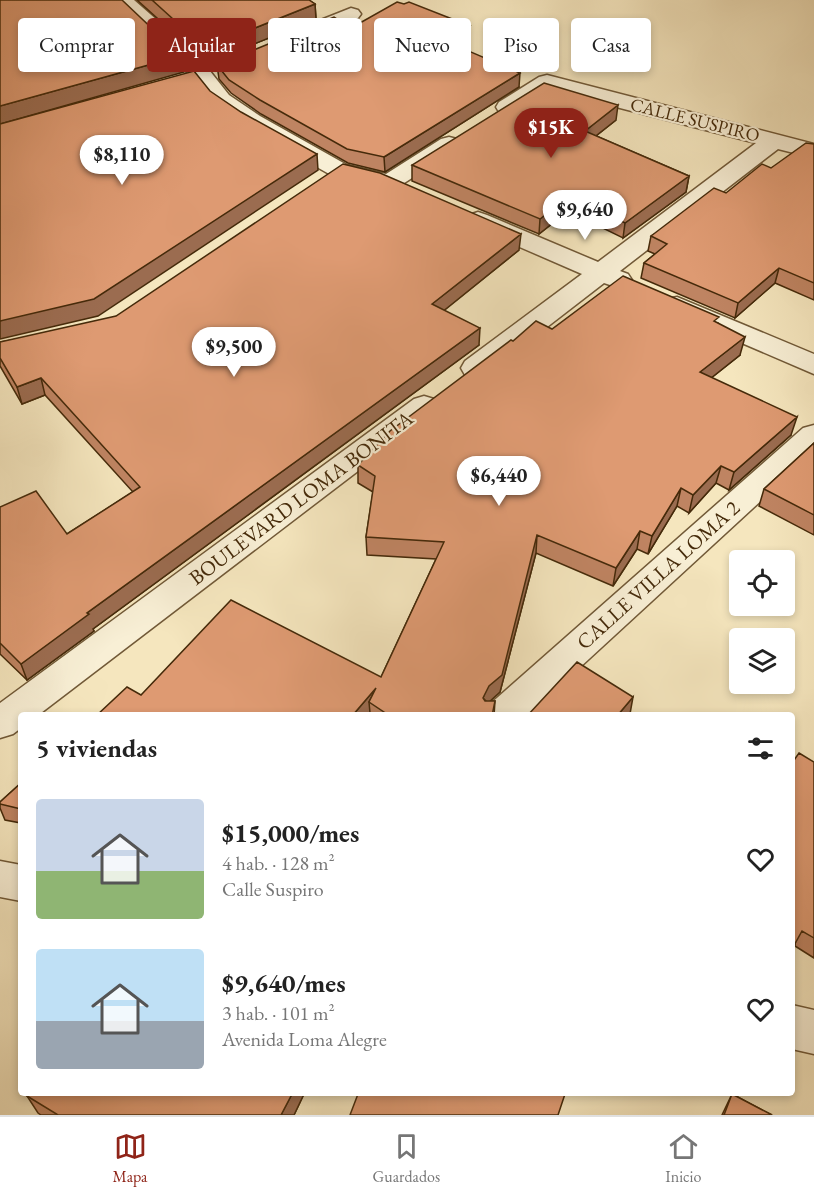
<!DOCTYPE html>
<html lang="es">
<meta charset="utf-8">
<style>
body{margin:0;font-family:"EB Garamond",serif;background:#f6f6f6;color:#222;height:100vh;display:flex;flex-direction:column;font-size:22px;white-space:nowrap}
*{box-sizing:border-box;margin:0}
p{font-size:20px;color:#767676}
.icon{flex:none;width:33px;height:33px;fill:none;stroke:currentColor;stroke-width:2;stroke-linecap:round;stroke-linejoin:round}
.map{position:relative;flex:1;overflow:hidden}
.drawer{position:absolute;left:18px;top:712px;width:777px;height:384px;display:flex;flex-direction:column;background:#fff;border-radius:6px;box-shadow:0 3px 9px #0003}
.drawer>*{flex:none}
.guide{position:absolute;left:18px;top:18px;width:778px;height:54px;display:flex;gap:12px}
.fabs{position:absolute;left:729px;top:550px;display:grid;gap:12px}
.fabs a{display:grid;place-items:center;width:66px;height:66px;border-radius:6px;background:#fff;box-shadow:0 3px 9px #0003;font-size:30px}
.price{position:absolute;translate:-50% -51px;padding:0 14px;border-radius:21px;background:#fff;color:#222;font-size:20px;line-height:39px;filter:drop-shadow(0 2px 3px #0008)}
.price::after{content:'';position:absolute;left:50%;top:36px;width:18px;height:14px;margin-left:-9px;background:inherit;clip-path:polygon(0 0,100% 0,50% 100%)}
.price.selected{background:#8f2418;color:#fff}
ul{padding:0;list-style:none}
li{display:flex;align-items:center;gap:18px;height:150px;padding:0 18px}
li span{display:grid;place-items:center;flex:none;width:168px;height:120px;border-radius:6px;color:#555}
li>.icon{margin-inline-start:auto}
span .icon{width:72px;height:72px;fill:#fffc;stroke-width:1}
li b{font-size:26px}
h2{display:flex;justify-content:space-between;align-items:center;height:72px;padding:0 18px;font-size:26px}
.pill{padding:0 21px;border-radius:6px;background:#fff;box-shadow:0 3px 9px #0003;font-size:21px;line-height:54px}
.pill.selected{background:#8f2418;color:#fff}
.tab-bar{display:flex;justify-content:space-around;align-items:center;height:84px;border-top:2px solid #e0e0e0;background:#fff;font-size:16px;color:#767676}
.tab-bar a{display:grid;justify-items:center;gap:3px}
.tab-bar .selected{color:#8f2418}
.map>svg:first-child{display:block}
</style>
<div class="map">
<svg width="814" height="1115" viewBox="0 0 814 1115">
<rect width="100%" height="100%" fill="#f5e6be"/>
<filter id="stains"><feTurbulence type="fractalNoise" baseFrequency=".00333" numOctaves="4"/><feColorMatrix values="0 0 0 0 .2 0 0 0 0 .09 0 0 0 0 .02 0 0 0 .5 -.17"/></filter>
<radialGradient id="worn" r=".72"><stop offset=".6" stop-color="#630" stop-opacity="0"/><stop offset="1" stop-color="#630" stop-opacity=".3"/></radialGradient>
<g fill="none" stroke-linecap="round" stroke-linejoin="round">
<g stroke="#715937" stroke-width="3">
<path id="street" d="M112,0H134L198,56L229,95L260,116L347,165L386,174L441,139L449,137L457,139L461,144L457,149L398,187L389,189L331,175L244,126L213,105L182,66Z
M351,8L358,10L361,14L358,18L302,41L295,43L288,41L285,37L288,33Z
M547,75L814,144V158L778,149L620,271L628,274L632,280L628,286L619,288L604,283L485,375L475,377L465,375L461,368L465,361L582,274L469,225L465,220L469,215L478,212L487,215L598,262L756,143L550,90C535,99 517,116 499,112L496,107L499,102L539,77Z
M677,297L814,354V374L667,311L663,305L667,299Z
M424,396L434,399L439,406L434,413L37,716H21V728L13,734L0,738V703L414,399Z
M814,425V452L527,716H484L489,705L803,428Z
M0,861L21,865V901L0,897Z
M792,1005L814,1010V1054L792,1049Z"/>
</g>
<use href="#street" fill="#f8efd5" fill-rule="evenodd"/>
</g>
<path fill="#bf8462" stroke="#452a0a" stroke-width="1.5" d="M137,0H309L315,4L316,19L207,63Z
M470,39L458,47L519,87L385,172L348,163L261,114L231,93L219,79L217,65Z
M616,120L596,136L689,176L686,192L623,238L568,211L539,234L412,181V165Z
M814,144V300L775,283L735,318L641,278L644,263L655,254L648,251L651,236Z
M519,250L444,310L479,345L93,629L94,631L27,680L0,654V507L67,534L133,492L45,395L22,404L0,366V342Z
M718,323L740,355L711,378L791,435L729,490L716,483L689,513L677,506L648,554L637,549L613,586L536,553L500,692L490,701H495L494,716H370V713L141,695L381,677L436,559L367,555L366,537L373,492L358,483V465L513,341L552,329Z
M814,443V535L759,506L764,489Z
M814,762V958L795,946Z
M21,783V823L5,820L0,808V802Z
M304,1094L294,1115H41L38,1113L27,1096Z
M732,1094L772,1115H722Z"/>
<path fill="#9b6c50" stroke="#452a0a" stroke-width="1.5" d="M315,4L316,19L207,63L205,48Z
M470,26V39L445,55V41Z
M181,56L184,72L0,124V106Z
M520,73L519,87L385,172L384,157Z
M618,105L616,120L583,146L585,131Z
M317,154L318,170L98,316L0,339V321Z
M689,176L686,192L623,238L625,223Z
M570,196L568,211L539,234L540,219Z
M521,234L519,250L431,321L432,304Z
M779,268L775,283L735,318L738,303Z
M480,328L479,345L93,629L94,631L27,680L21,664L87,613Z
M745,337L740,355L696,390L700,372Z
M41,378L45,395L22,404L17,387Z
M797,417L791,435L729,490L734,472Z
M721,466L716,483L689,513L693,495Z
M681,488L677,506L648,554L652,536Z
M640,531L637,549L613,586L616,568Z
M537,535L536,553L500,692L488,703L483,698Z
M376,688L369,702L370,713L367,716H352Z
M633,697L630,714L628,716H617Z
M292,1094H304L294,1115H281Z"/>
<path fill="#de9a72" stroke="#452a0a" stroke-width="1.5" d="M0,0H122L181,56L0,106Z
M152,0H309L315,4L205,48Z
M397,2L404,4L409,2L470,26L445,41L520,73L384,157L347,149L260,100L229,80L217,65L334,17L351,28Z
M194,71L210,91L241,112L317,154L94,299L0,321V124Z
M544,83L618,105L585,131L689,176L625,223L570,196L540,219L412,165Z
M806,143L814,144V283L779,268L738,303L644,263L667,244L651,236L714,188L726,193L762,164L771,168Z
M343,164L380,173L521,234L432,304L480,328L87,613L89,614L21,664L0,643V507L36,491L67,534L140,487L41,378L17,387L0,358V342L116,316Z
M623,276L719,317L714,321L745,337L700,372L797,417L734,472L721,466L693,495L681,488L652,536L640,531L616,568L537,535L502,675L489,686L483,698L485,701H495L492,716H390L369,702L376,688L352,716H96L127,687L141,695L231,600L381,677L444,542L366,537L375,476L358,465L390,431L511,340L513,341L536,321L552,329Z
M814,443V515L764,489Z
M577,662L633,697L617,716H527Z
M799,753L814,762V938L802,931L792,949V763Z
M21,783V809L0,804V802Z
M29,1094H292L281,1115H58L27,1096Z
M358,1094H565L558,1115H350Z
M732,1094L772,1115H724Z"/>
<g text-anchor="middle" stroke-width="4.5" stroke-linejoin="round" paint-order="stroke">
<g font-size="18" fill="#452a0a" stroke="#f8efd5">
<text transform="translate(695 120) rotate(14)" y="6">CALLE SUSPIRO</text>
</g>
<g font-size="21" fill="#452a0a" stroke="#f8efd5">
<text transform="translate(301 498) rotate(-37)" y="7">BOULEVARD LOMA BONITA</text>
<text transform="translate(658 575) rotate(-42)" y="7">CALLE VILLA LOMA 2</text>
</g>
</g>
<rect width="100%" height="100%" filter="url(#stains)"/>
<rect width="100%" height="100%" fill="url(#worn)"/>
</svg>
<div class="fabs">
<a><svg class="icon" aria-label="locate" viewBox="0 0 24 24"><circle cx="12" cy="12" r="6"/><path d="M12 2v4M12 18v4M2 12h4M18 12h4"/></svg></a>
<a><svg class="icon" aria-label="layers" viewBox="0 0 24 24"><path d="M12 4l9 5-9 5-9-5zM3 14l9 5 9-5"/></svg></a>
</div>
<b class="price selected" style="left:551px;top:159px">$15K</b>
<b class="price" style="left:122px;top:186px">$8,110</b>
<b class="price" style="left:585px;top:241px">$9,640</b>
<b class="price" style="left:234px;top:378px">$9,500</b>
<b class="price" style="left:499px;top:507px">$6,440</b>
<div class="guide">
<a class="pill">Comprar</a>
<a class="pill selected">Alquilar</a>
<a class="pill">Filtros</a>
<a class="pill">Nuevo</a>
<a class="pill">Piso</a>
<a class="pill">Casa</a>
</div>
<section class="drawer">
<h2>5 viviendas<svg class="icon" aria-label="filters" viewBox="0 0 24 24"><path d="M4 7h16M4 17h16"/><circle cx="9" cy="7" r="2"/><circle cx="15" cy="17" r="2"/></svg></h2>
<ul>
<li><span style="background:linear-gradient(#c9d6e8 60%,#8fb573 0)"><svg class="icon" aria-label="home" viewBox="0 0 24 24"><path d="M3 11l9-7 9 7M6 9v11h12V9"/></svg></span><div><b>$15,000/mes</b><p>4 hab. · 128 m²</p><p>Calle Suspiro</p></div><svg class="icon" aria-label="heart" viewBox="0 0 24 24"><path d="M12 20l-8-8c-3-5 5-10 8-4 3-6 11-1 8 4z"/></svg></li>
<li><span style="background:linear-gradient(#bfe0f5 60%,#9aa5b1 0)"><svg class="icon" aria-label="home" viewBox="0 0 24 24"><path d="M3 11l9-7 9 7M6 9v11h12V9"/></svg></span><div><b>$9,640/mes</b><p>3 hab. · 101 m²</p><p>Avenida Loma Alegre</p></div><svg class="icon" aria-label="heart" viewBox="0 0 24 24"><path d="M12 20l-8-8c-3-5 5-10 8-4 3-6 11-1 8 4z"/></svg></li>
</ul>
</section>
</div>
<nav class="tab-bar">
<a class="selected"><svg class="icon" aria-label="map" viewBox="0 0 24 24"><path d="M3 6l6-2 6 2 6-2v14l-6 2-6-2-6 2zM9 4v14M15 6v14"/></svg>Mapa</a>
<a><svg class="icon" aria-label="saved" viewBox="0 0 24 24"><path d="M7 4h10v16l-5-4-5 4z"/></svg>Guardados</a>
<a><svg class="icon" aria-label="home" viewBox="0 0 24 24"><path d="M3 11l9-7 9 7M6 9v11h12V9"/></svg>Inicio</a>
</nav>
